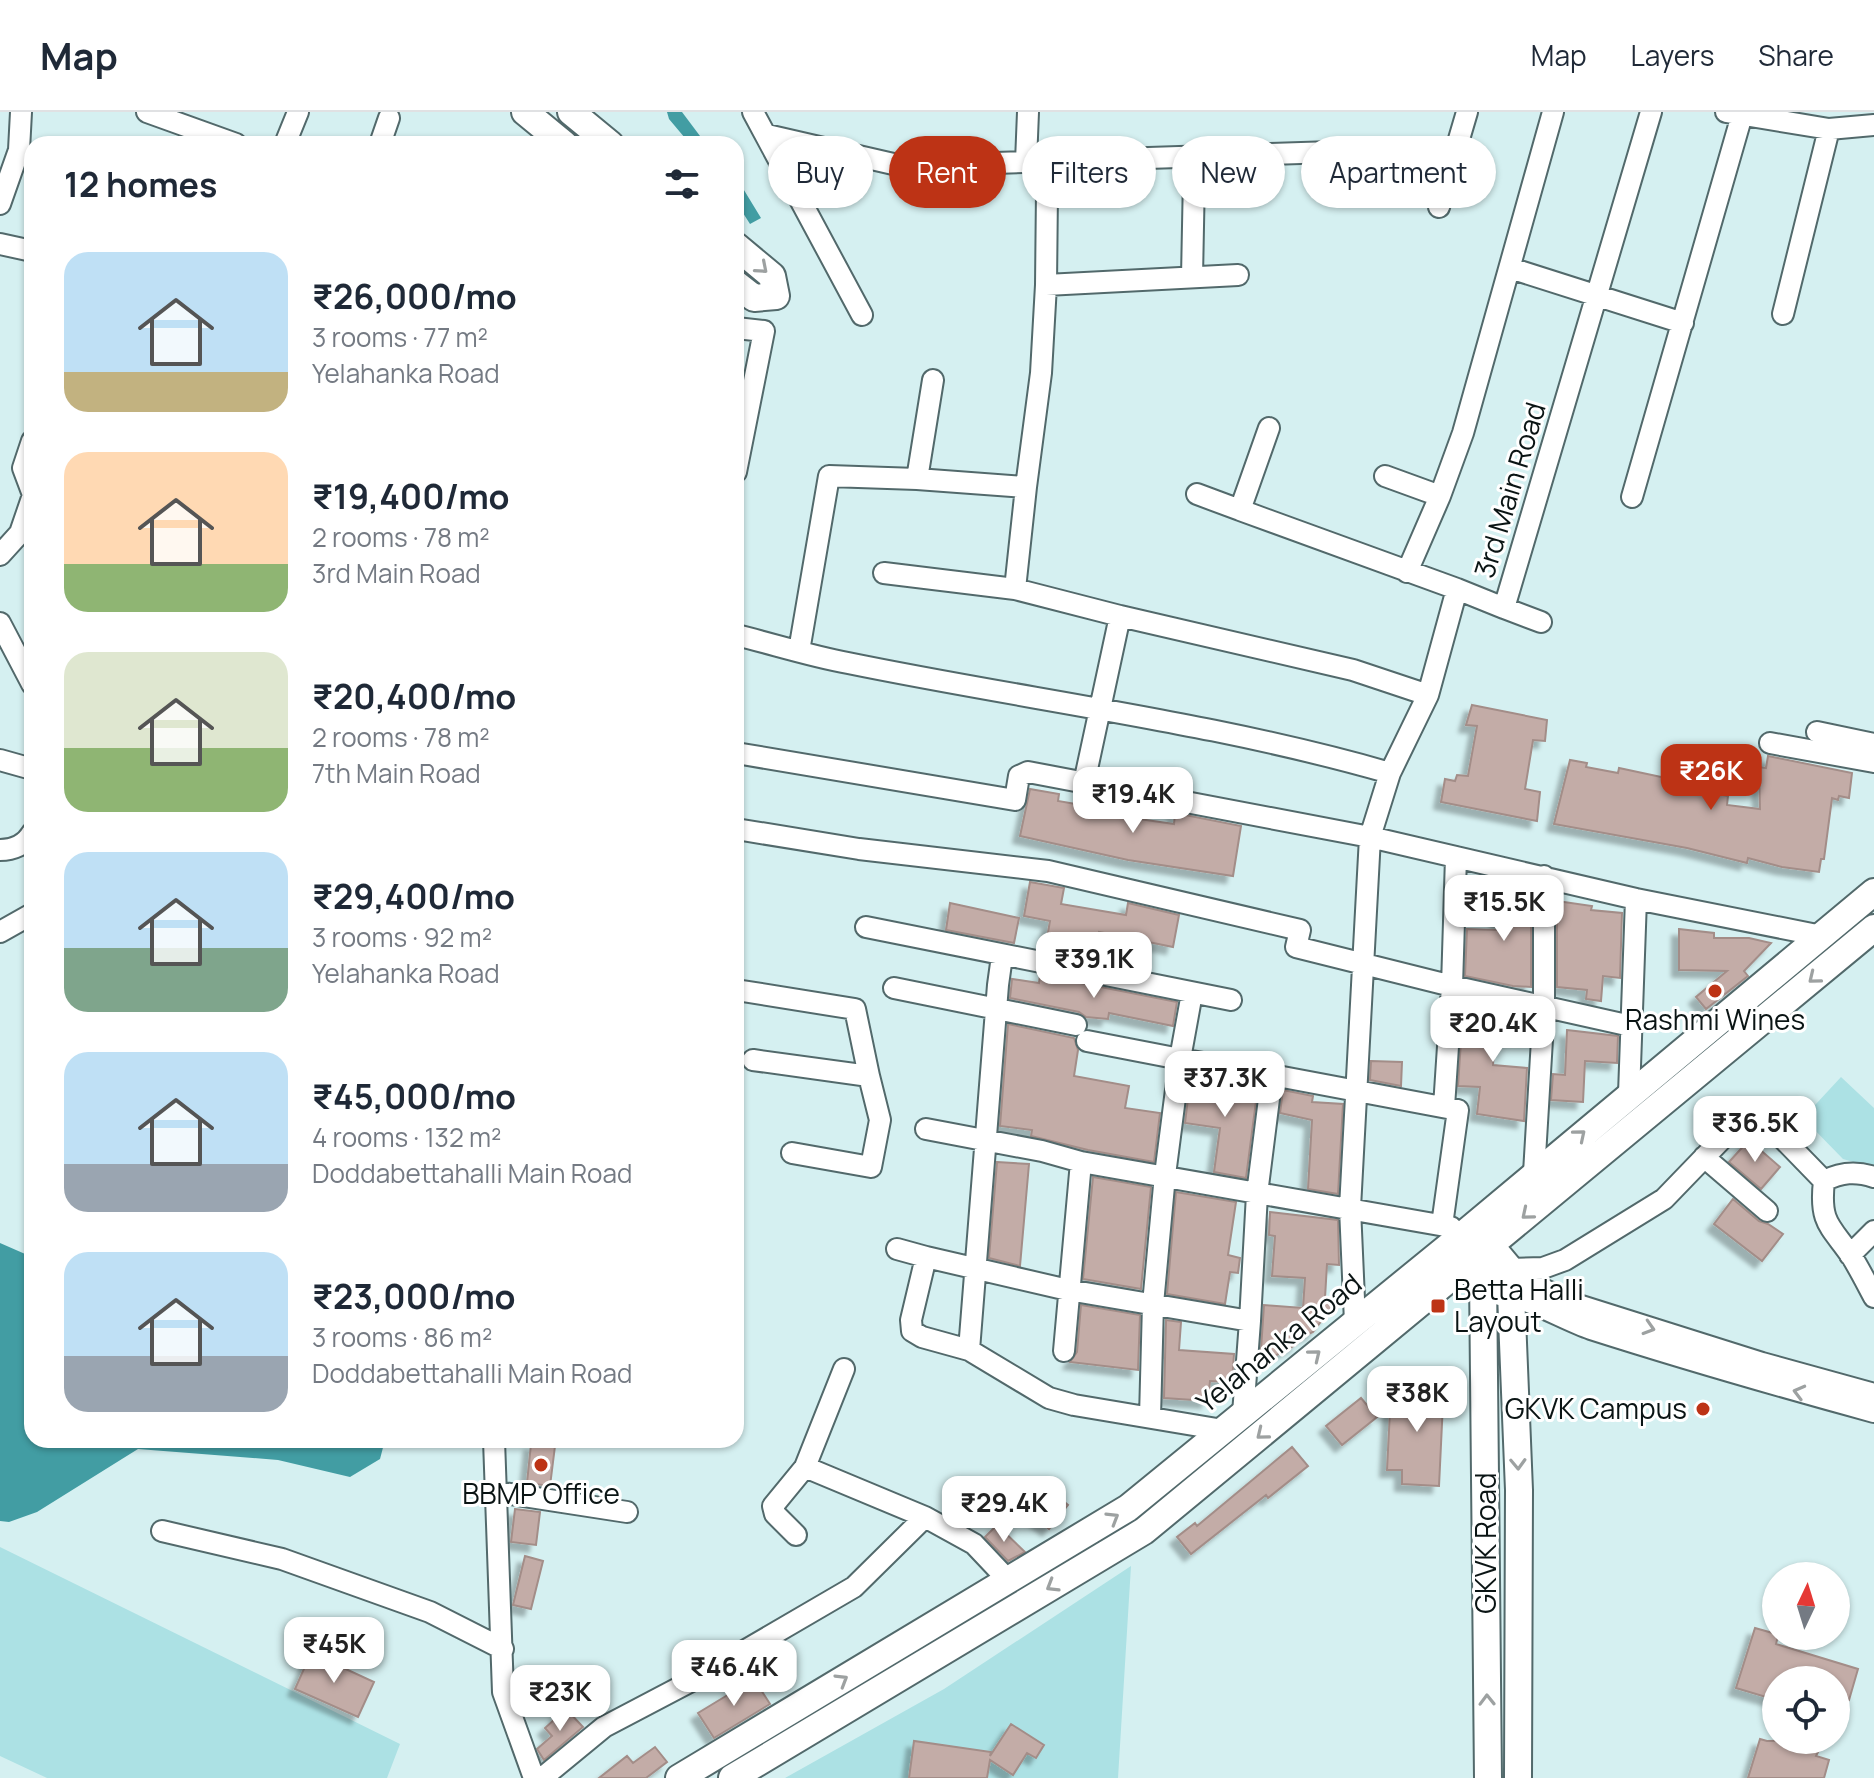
<!DOCTYPE html>
<meta charset="utf-8">
<style>
body{margin:0;font-family:Manrope,sans-serif;background:#f2f2f3;color:#1f2937;height:100vh;display:flex;flex-direction:column;font-size:30px;white-space:nowrap}
*{box-sizing:border-box;margin:0}
p{font-size:26px;color:#747a83}
.icon{flex:none;width:44px;height:44px;fill:none;stroke:currentColor;stroke-width:2;stroke-linecap:round;stroke-linejoin:round}
.map{position:relative;flex:1;overflow:hidden}
.drawer{position:absolute;left:24px;top:24px;width:720px;height:1312px;display:flex;flex-direction:column;background:#fff;border-radius:24px;box-shadow:0 2px 6px #0004}
.drawer>*{flex:none}
.top-card{position:absolute;left:768px;top:24px;width:760px;height:72px;display:flex;gap:16px}
.needle{width:52px;rotate:4deg}
.buttons{position:absolute;left:1762px;top:1450px;display:grid;gap:16px}
.buttons a{display:grid;place-items:center;width:88px;height:88px;border-radius:50%;background:#fff;box-shadow:0 2px 6px #0004;font-size:40px}
.price{position:absolute;translate:-50% -68px;padding:0 18px;border-radius:16px;background:#fff;color:#222;font-size:26px;line-height:52px;filter:drop-shadow(0 2px 4px #0008)}
.price::after{content:'';position:absolute;left:50%;top:48px;width:24px;height:18px;margin-left:-12px;background:inherit;clip-path:polygon(0 0,100% 0,50% 100%)}
.price.selected{background:#bd3315;color:#fff}
ul{padding:0;list-style:none}
li{display:flex;align-items:center;gap:24px;height:200px;padding:0 40px}
li span{display:grid;place-items:center;flex:none;width:224px;height:160px;border-radius:24px;color:#555}
li>.icon{margin-inline-start:auto}
span .icon{width:96px;height:96px;fill:#fffc;stroke-width:1}
li b{font-size:34px}
h2{display:flex;justify-content:space-between;align-items:center;height:96px;padding:0 40px;font-size:34px}
.chip{padding:0 28px;border-radius:36px;background:#fff;box-shadow:0 2px 6px #0004;font-size:28px;line-height:72px}
.chip.selected{background:#bd3315;color:#fff}
header{display:flex;align-items:center;gap:48px;box-sizing:border-box;height:112px;padding:0 40px;background:#fff;border-bottom:2px solid #e0e1e3}
header strong{font-size:38px}
nav{display:flex;gap:44px;margin-inline-start:auto;font-size:28px}
.map>svg:first-child{display:block}
</style>
<header>
<strong>Map</strong>
<nav><a>Map</a><a>Layers</a><a>Share</a></nav>
</header>
<div class="map">
<svg width="1874" height="1666" viewBox="0 0 1874 1666">
<defs>
<filter id="shadow"><feDropShadow dx="-7" dy="7" stdDeviation="2" flood-color="#0004"/></filter>
</defs>
<rect width="100%" height="100%" fill="#d5f0f1"/>
<path fill="#ace1e4" d="M1841,965L1874,996V1056L1843,1047L1803,1006Z
M0,1435L400,1632L387,1666H47L0,1644Z
M1131,1454L1118,1666H785L944,1577Z"/>
<path fill="#429da3" d="M667,0H682L706,32H690L669,7Z
M736,65L761,106L750,112L736,90Z
M0,1131L32,1145V1328H385L380,1347L350,1365L278,1348L138,1337L37,1400L9,1410L0,1409Z"/>
<path fill="#c3aca7" stroke="#a38d88" stroke-width="2" filter="url(#shadow)" d="M1472,593L1547,608L1545,629L1533,628L1525,677L1540,680L1537,709L1441,690L1445,667L1455,669L1457,663L1468,664L1477,614L1466,613Z
M1768,644L1852,661L1849,686L1839,684L1838,688L1832,686L1824,747H1821L1819,760L1782,755L1748,746L1747,751L1687,736L1554,712L1570,648L1587,651L1586,655L1618,661L1619,656L1680,669L1679,674L1728,684L1727,693L1760,697L1759,655L1766,656Z
M1030,677L1059,682L1058,689L1099,696L1100,691L1134,696L1132,706L1174,712L1175,701L1241,714L1233,764L1128,748L1020,724Z
M1030,770L1064,776L1061,792L1126,803L1128,791L1179,803L1173,835L1099,820L1094,847L1045,837L1050,809L1024,804Z
M1499,775L1531,776V875L1513,874L1465,864L1467,817L1497,818Z
M1557,789L1592,794L1591,798L1622,801L1620,866L1603,864L1601,889L1586,887L1587,878L1557,875Z
M950,791L1019,806L1014,831L946,818Z
M1679,817L1714,821V826H1749L1771,831L1744,859L1748,864L1706,897L1696,885L1727,859L1679,858Z
M1040,863L1177,890L1173,914L1109,901L1108,907L1086,905L1079,900L1010,886L1012,867L1039,871Z
M1463,899L1530,905L1529,925L1495,923L1493,953L1527,956L1524,1009L1477,1002L1480,975L1458,974Z
M1008,912L1074,926L1078,938L1074,964L1129,974L1125,996L1160,1001L1154,1050L1088,1038L1031,1024L1032,1018L1000,1014Z
M1567,918L1618,924L1617,951L1585,949L1583,990L1551,988L1553,962L1565,963Z
M1371,949L1402,950L1401,974L1370,968Z
M1191,962L1258,974L1246,1066L1214,1060L1220,1016L1185,1011Z
M1283,978L1313,984L1312,990L1343,992L1338,1082L1308,1077L1312,1008L1280,1001Z
M1749,1028L1780,1055L1761,1077L1729,1050Z
M997,1050L1029,1052L1020,1154L989,1146Z
M1093,1065L1151,1075L1141,1177L1083,1167Z
M1176,1080L1236,1090L1228,1143L1240,1146L1238,1161L1230,1160L1225,1192L1167,1182Z
M1733,1087L1759,1109L1768,1112L1783,1122L1762,1149L1714,1112Z
M1270,1100L1338,1108L1339,1153L1327,1152L1325,1186L1338,1187L1313,1220L1298,1227L1297,1232L1260,1252L1264,1193L1303,1196L1305,1166L1272,1164L1275,1124L1269,1123Z
M1081,1193L1140,1203L1138,1258L1070,1250L1077,1240Z
M1166,1208L1181,1210L1179,1238L1234,1242L1232,1270L1210,1269L1208,1289L1164,1286Z
M1419,1268L1444,1270L1439,1374L1402,1372V1358H1387L1391,1279L1418,1281Z
M1361,1286L1377,1305L1342,1333L1326,1314Z
M531,1332L555,1334L550,1374L527,1371Z
M1292,1335L1308,1354L1268,1386L1266,1383L1191,1442L1177,1425L1195,1411L1197,1414Z
M1046,1375L1068,1393L1049,1417L1027,1399Z
M515,1397L540,1400L536,1433L511,1430Z
M997,1413L1025,1440L1008,1449L985,1425Z
M525,1444L543,1449L531,1497L513,1493Z
M1755,1516L1776,1522L1778,1524L1776,1532L1858,1557L1849,1588L1836,1584V1568H1776V1588L1736,1576Z
M311,1541L374,1570L358,1605L295,1577Z
M754,1567L770,1592L714,1626L698,1601Z
M566,1597L583,1615L544,1648L537,1637L552,1624L545,1616Z
M1011,1612L1044,1633L1036,1646L1027,1641L1013,1663L990,1648L987,1666H909L914,1629L991,1640L990,1644Z
M1760,1627L1767,1629L1824,1628L1816,1644L1829,1648L1824,1666H1748Z
M655,1635L667,1650L646,1666H599L627,1644L633,1651Z"/>
<g fill="none" stroke-linecap="round" stroke-linejoin="round">
<g stroke="#52696b" stroke-width="24">
<path id="minor" d="M147,0L236,32
M753,0L862,203
M1726,0L1829,17L1874,13
M767,23L902,54L1457,36
M285,32L298,0
M380,32L389,6
M1026,50L1028,0
M0,92L19,38L21,0
M1439,95L1467,0
M0,132L32,139
M1510,156L1683,211
M1192,165L1194,64
M1046,173L1238,163
M1783,202L1829,17
M736,216L764,219L736,360
M1269,316L1240,398L1457,477
M32,329L23,356L32,380
M1385,364L1440,384L1463,321L1553,0
M917,367L1026,375L1041,261L1046,173L1047,79
M1197,382L1240,398
M1632,385L1742,3
M0,443L20,421L32,386
M1407,460L1440,384
M884,461L1015,477L1026,375
M1015,477L1120,504
M1504,496L1541,510
M0,511L32,572
M736,523C773,532 810,544 848,551C1028,588 1213,610 1390,661L1370,725L1028,660L1019,664L1015,688L736,641
M799,539L829,364L917,367L933,268
M1817,620L1874,632
M1770,631L1874,650
M0,648L32,657
M1390,661L1428,583
M1084,671L1120,504L1353,558L1428,583L1457,477L1504,496L1651,0
M736,717L859,737L1048,759L1300,818L1296,835L1452,874L1631,914
M0,738C13,738 25,733 32,721
M866,815L1231,888
M0,820L32,802
M894,876L1076,913
M736,878L855,897L869,964L753,948
M1192,881L1180,947L1272,963
M1087,929L1180,947L1165,1063L1153,1192L1150,1305
M1629,982L1636,787
M1444,995L1452,874L1456,745
M926,1017L1042,1039L1081,1050L1451,1115
M792,1041L871,1055L880,1008L869,964
M1704,1045L1767,1099
M1534,1061L1544,894V764
M1874,1065C1856,1059 1841,1060 1824,1069C1819,1112 1831,1114 1852,1145C1860,1158 1867,1172 1874,1185
M897,1137L926,1145
M1850,1143L1874,1119
M1510,1157L1543,1156L1565,1148L1664,1087L1748,1000L1758,1001L1824,1069
M1498,1163L1511,1162L1575,1192L1762,1251L1874,1282
M1499,1183C1524,1183 1564,1208 1591,1217C1685,1247 1779,1274 1874,1300
M1250,1209L1257,1082L1272,963L1458,998L1442,1113
M1355,1210L1350,1096L1370,725L1636,787L1822,824
M969,1238L998,873L1002,844
M1064,1239L1081,1050
M844,1257L805,1355L925,1405L974,1432L1008,1468
M1223,1318L1074,1293L1049,1286L969,1238L922,1225L912,1219L911,1208L926,1145L1068,1178L1250,1209L1243,1302
M494,1328L503,1580L534,1666
M497,1380L627,1400
M162,1419L282,1447L430,1500L503,1537
M796,1423L775,1402L773,1394L805,1355
M542,1666L604,1615L703,1563L854,1475L925,1405"/>
</g>
<g stroke="#52696b" stroke-width="30">
<path id="major" d="M525,0L564,32
M571,0L610,32
M736,134L772,164L776,184L754,186L736,172
M1480,1121L1510,1157L1519,1378L1518,1666
M1467,1134L1477,1144L1483,1164L1488,1666
M679,1666L1128,1396L1465,1121L1874,780
M732,1666L1144,1419L1874,816"/>
</g>
<use href="#minor" stroke="#fff" stroke-width="20"/>
<use href="#major" stroke="#fff" stroke-width="26"/>
</g>
<defs><path id="oneway-chevron" d="M-2-3.5L2.5 0L-2 3.5" fill="none" stroke-width="1.6" stroke-linecap="round" stroke-linejoin="round" transform="scale(2)"/></defs>
<g stroke="#9da1a1">
<use href="#oneway-chevron" transform="translate(762 156) rotate(41)"/>
<use href="#oneway-chevron" transform="translate(1814 866) rotate(141)"/>
<use href="#oneway-chevron" transform="translate(1580 1023) rotate(-40)"/>
<use href="#oneway-chevron" transform="translate(1527 1102) rotate(140)"/>
<use href="#oneway-chevron" transform="translate(1649 1216) rotate(17)"/>
<use href="#oneway-chevron" transform="translate(1315 1243) rotate(-39)"/>
<use href="#oneway-chevron" transform="translate(1799 1280) rotate(-165)"/>
<use href="#oneway-chevron" transform="translate(1262 1322) rotate(141)"/>
<use href="#oneway-chevron" transform="translate(1518 1352) rotate(88)"/>
<use href="#oneway-chevron" transform="translate(1113 1406) rotate(-31)"/>
<use href="#oneway-chevron" transform="translate(1052 1474) rotate(149)"/>
<use href="#oneway-chevron" transform="translate(842 1568) rotate(-31)"/>
<use href="#oneway-chevron" transform="translate(1487 1588) rotate(-91)"/>
</g>
<g fill="#bd3315" stroke="#fff" stroke-width="3">
<circle cx="1715" cy="879" r="8"/>
<rect x="1430" y="1186" width="16" height="16" rx="4"/>
<circle cx="1703" cy="1297" r="8"/>
<circle cx="541" cy="1353" r="8"/>
</g>
<g text-anchor="middle" stroke-width="6" stroke-linejoin="round" paint-order="stroke">
<g font-size="28" fill="#0a1414" stroke="#fff">
<text transform="translate(1510 378) rotate(-73)" y="10">3rd Main Road</text>
<text transform="translate(1279 1231) rotate(-39)" y="10">Yelahanka Road</text>
<text transform="translate(1486 1431) rotate(-90)" y="10">GKVK Road</text>
</g>
<g font-size="28" fill="#0a1414" stroke="#fff">
<text x="1715" y="918">Rashmi Wines</text>
<text x="1454" y="1188" text-anchor="start">Betta Halli<tspan x="1454" dy="32">Layout</tspan></text>
<text x="1687" y="1307" text-anchor="end">GKVK Campus</text>
<text x="541" y="1392">BBMP Office</text>
</g>
</g>
</svg>
<div class="buttons">
<a><svg class="needle" viewBox="-14 -14 28 28"><path d="M0-13l5 13h-10z" fill="#e53935"/><path d="M0 13l5-13h-10z" fill="#747a83"/></svg></a>
<a><svg class="icon" aria-label="locate" viewBox="0 0 24 24"><circle cx="12" cy="12" r="6"/><path d="M12 2v4M12 18v4M2 12h4M18 12h4"/></svg></a>
</div>
<b class="price selected" style="left:1711px;top:700px">₹26K</b>
<b class="price" style="left:1133px;top:723px">₹19.4K</b>
<b class="price" style="left:1504px;top:831px">₹15.5K</b>
<b class="price" style="left:1094px;top:888px">₹39.1K</b>
<b class="price" style="left:1493px;top:952px">₹20.4K</b>
<b class="price" style="left:1225px;top:1007px">₹37.3K</b>
<b class="price" style="left:1755px;top:1052px">₹36.5K</b>
<b class="price" style="left:1417px;top:1322px">₹38K</b>
<b class="price" style="left:1004px;top:1432px">₹29.4K</b>
<b class="price" style="left:334px;top:1573px">₹45K</b>
<b class="price" style="left:734px;top:1596px">₹46.4K</b>
<b class="price" style="left:560px;top:1621px">₹23K</b>
<div class="top-card">
<a class="chip">Buy</a>
<a class="chip selected">Rent</a>
<a class="chip">Filters</a>
<a class="chip">New</a>
<a class="chip">Apartment</a>
</div>
<section class="drawer">
<h2>12 homes<svg class="icon" aria-label="filters" viewBox="0 0 24 24"><path d="M4 7h16M4 17h16"/><circle cx="9" cy="7" r="2"/><circle cx="15" cy="17" r="2"/></svg></h2>
<ul>
<li><span style="background:linear-gradient(#bfe0f5 75%,#c2b280 0)"><svg class="icon" aria-label="home" viewBox="0 0 24 24"><path d="M3 11l9-7 9 7M6 9v11h12V9"/></svg></span><div><b>₹26,000/mo</b><p>3 rooms · 77 m²</p><p>Yelahanka Road</p></div></li>
<li><span style="background:linear-gradient(#ffd9b3 70%,#8fb573 0)"><svg class="icon" aria-label="home" viewBox="0 0 24 24"><path d="M3 11l9-7 9 7M6 9v11h12V9"/></svg></span><div><b>₹19,400/mo</b><p>2 rooms · 78 m²</p><p>3rd Main Road</p></div></li>
<li><span style="background:linear-gradient(#dfe7d0 60%,#8fb573 0)"><svg class="icon" aria-label="home" viewBox="0 0 24 24"><path d="M3 11l9-7 9 7M6 9v11h12V9"/></svg></span><div><b>₹20,400/mo</b><p>2 rooms · 78 m²</p><p>7th Main Road</p></div></li>
<li><span style="background:linear-gradient(#bfe0f5 60%,#7fa58c 0)"><svg class="icon" aria-label="home" viewBox="0 0 24 24"><path d="M3 11l9-7 9 7M6 9v11h12V9"/></svg></span><div><b>₹29,400/mo</b><p>3 rooms · 92 m²</p><p>Yelahanka Road</p></div></li>
<li><span style="background:linear-gradient(#bfe0f5 70%,#9aa5b1 0)"><svg class="icon" aria-label="home" viewBox="0 0 24 24"><path d="M3 11l9-7 9 7M6 9v11h12V9"/></svg></span><div><b>₹45,000/mo</b><p>4 rooms · 132 m²</p><p>Doddabettahalli Main Road</p></div></li>
<li><span style="background:linear-gradient(#bfe0f5 65%,#9aa5b1 0)"><svg class="icon" aria-label="home" viewBox="0 0 24 24"><path d="M3 11l9-7 9 7M6 9v11h12V9"/></svg></span><div><b>₹23,000/mo</b><p>3 rooms · 86 m²</p><p>Doddabettahalli Main Road</p></div></li>
</ul>
</section>
</div>
